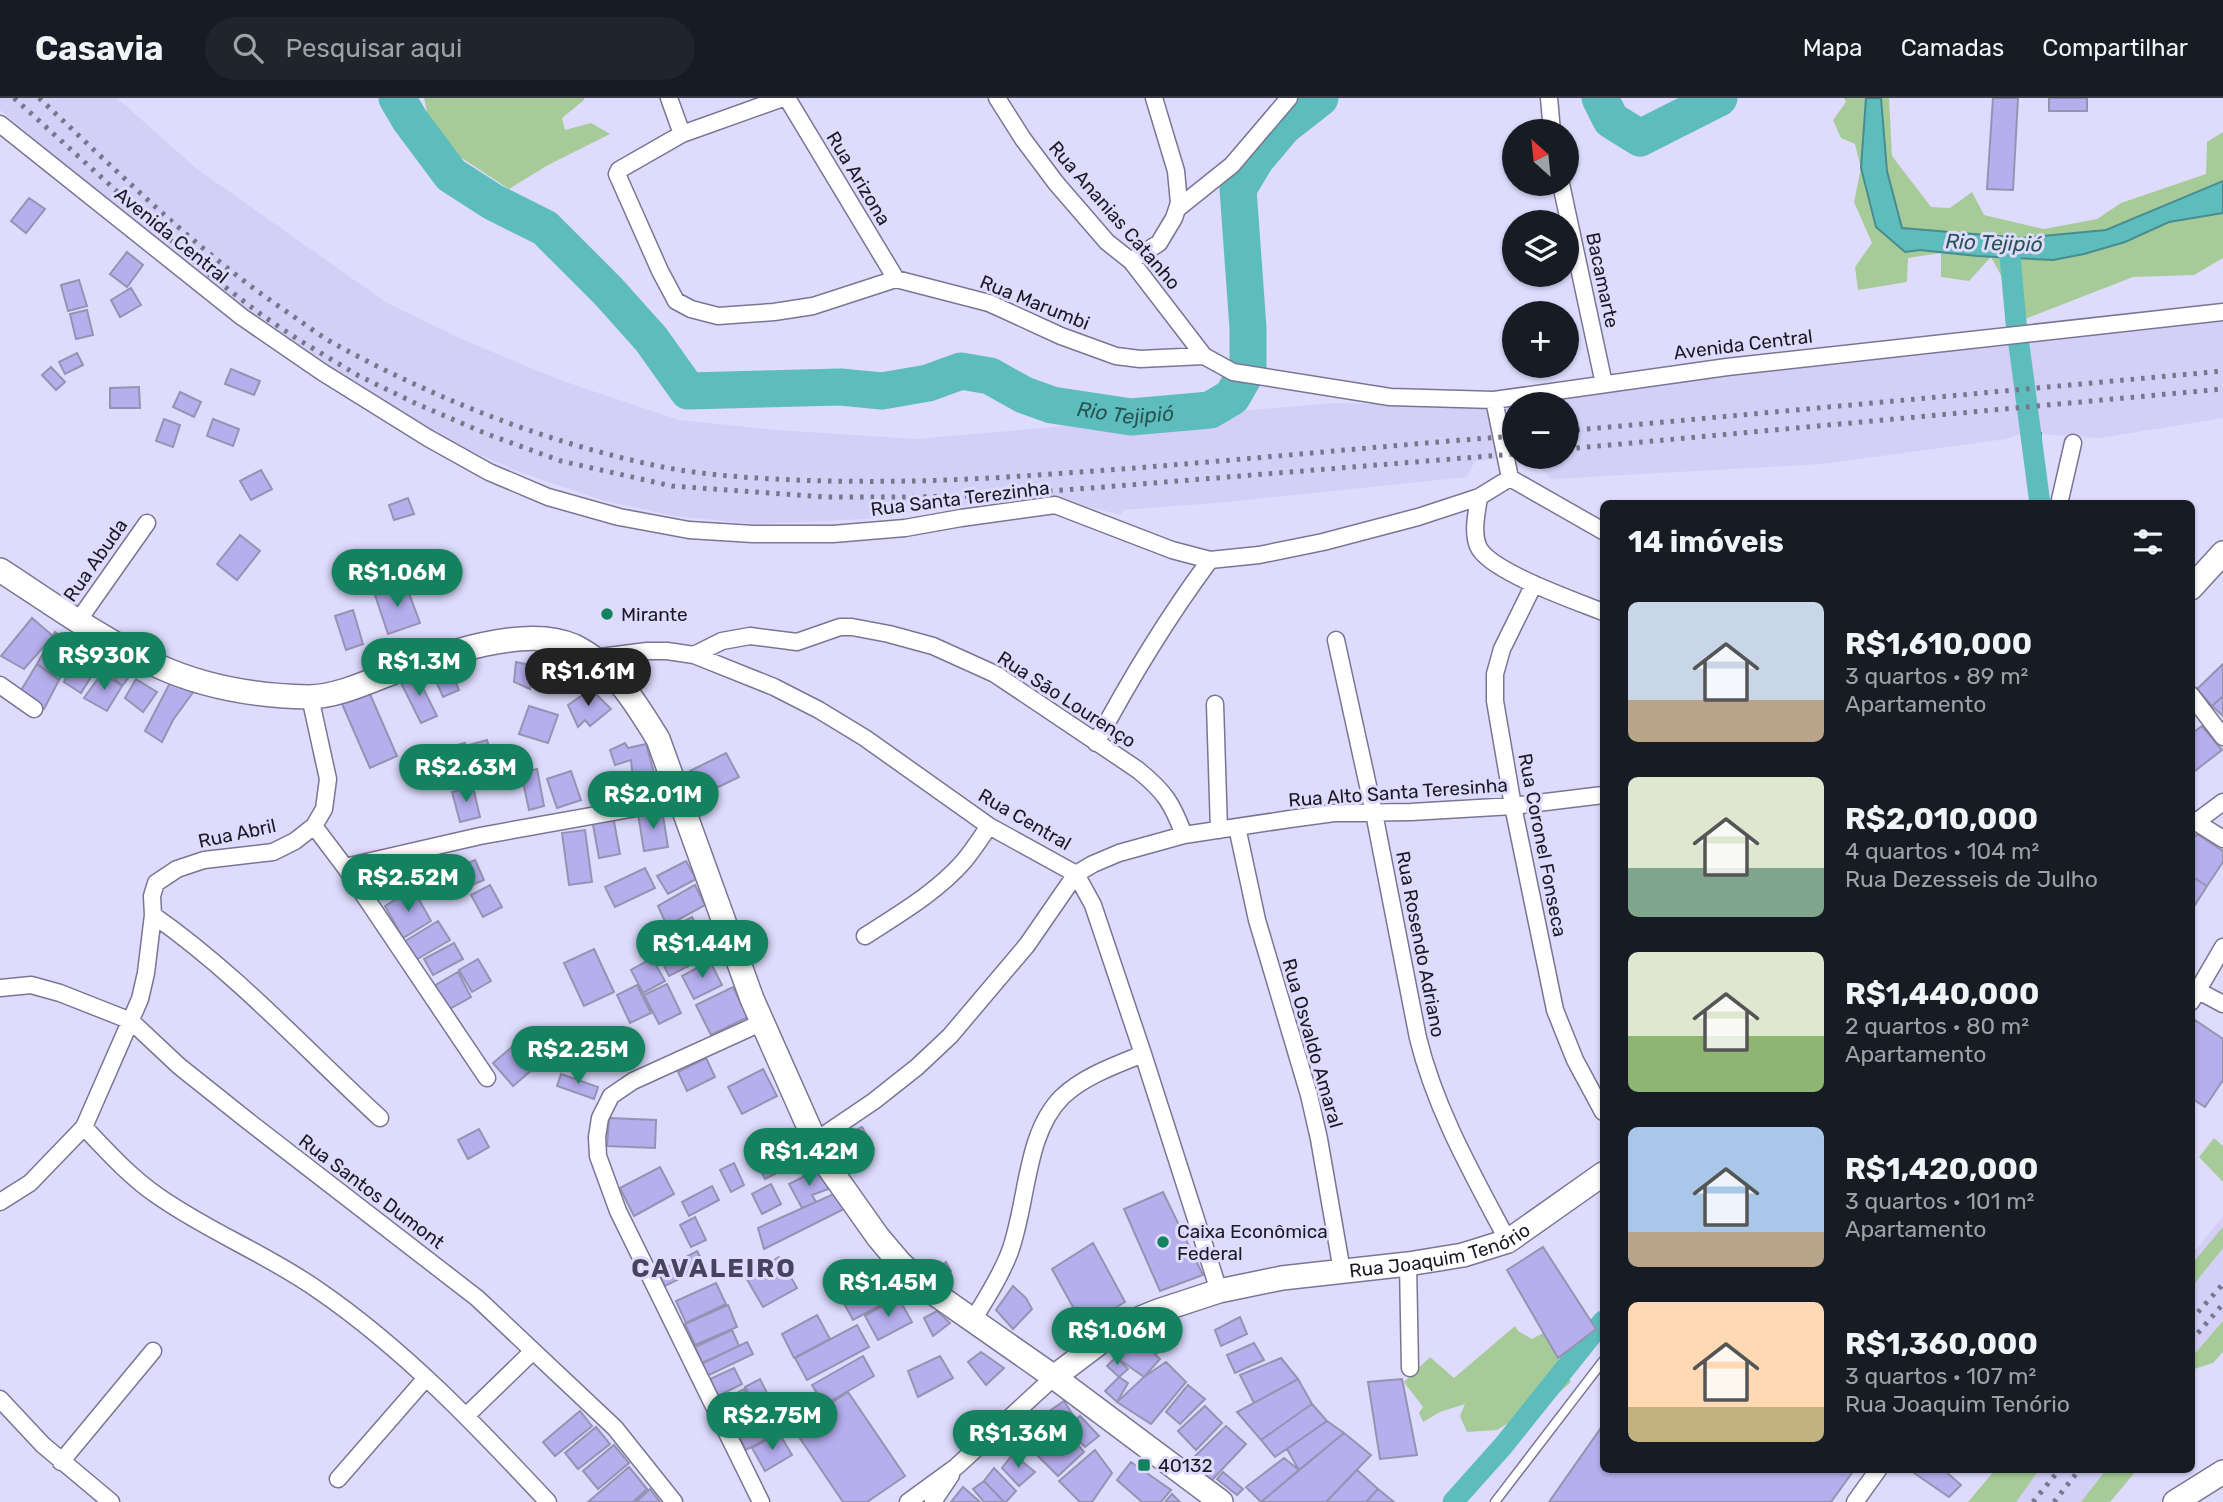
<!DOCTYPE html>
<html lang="pt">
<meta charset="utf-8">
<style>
body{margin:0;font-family:Rubik,sans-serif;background:#20242c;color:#f1f3f6;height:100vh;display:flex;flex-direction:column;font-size:26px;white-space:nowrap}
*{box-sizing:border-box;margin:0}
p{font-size:23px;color:#9ea1a6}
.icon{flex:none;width:38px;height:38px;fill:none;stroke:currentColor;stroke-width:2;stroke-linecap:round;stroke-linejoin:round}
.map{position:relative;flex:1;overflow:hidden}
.side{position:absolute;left:1600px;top:402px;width:595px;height:973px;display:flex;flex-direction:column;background:#171b24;border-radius:10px;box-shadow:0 2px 5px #0004}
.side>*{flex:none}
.needle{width:46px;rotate:333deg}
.fabs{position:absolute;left:1502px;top:21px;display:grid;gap:14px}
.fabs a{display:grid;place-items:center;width:77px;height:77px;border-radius:50%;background:#171b24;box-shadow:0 2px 5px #0004;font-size:35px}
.price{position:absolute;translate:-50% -60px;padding:0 16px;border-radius:24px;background:#15825f;color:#fff;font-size:23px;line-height:46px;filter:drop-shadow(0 2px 4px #0008)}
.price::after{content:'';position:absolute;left:50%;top:42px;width:21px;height:16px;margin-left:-10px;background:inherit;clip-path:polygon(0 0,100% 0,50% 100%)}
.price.selected{background:#222;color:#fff}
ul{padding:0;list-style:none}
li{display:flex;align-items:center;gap:21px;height:175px;padding:0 28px}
li span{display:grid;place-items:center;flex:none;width:196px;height:140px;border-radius:10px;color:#555}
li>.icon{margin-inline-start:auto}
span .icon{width:84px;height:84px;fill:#fffc;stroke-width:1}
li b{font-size:30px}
h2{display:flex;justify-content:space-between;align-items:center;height:84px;padding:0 28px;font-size:30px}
header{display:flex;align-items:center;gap:42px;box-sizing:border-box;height:98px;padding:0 35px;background:#171b24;border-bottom:2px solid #363941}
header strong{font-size:33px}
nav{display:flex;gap:38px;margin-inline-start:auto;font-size:24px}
.search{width:490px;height:63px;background:#20242c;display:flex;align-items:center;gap:18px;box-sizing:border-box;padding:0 24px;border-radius:38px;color:#9ea1a6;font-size:26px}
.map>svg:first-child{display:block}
</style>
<header>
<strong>Casavia</strong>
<div class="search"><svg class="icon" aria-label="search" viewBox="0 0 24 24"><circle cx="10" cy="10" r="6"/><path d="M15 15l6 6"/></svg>Pesquisar aqui</div>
<nav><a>Mapa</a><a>Camadas</a><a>Compartilhar</a></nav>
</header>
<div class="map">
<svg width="2223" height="1404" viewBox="0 0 2223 1404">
<rect width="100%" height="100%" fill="#dedbfd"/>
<path fill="#d3cff7" d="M0,0H117L197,71L387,205L468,244L560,282L679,322L777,332L916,341L1333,305L1478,309L1687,282L2223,218V320L2100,340L2023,335L2006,341L1822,366L1551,381L1531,359H1566V306H1514V359H1522L1475,363L1467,379L1227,404L1123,412L1121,417L1053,400L1023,399L865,421L755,426L674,418L605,403L522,375L450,344L270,230L181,163L0,12Z
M2223,1118V1254L2191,1272V1158Z
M1988,1372H2118L2092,1404H1972L1993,1377Z"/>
<path fill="#a7cb98" d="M424,0H584V2L562,20L565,32L591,25L610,36L548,67L509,91L454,55L429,23Z
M1844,0H1889L1892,58L1931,109L1950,110L1972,94L1984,117L2044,131L2097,121L2121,105L2206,76L2207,44L2223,34V160L2194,177L2133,179L2025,221L1991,159L1969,183L1941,179V155L1908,160L1907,184L1858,192L1855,169L1872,145L1854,104L1861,70L1855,46L1841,40L1833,22L1846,4Z
M2214,1040L2223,1048V1084L2199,1059Z
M2223,1129V1150L2191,1190V1167Z
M2223,1223V1254L2213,1265L2191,1272V1260Z
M1515,1228L1518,1233L1532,1241L1543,1235L1571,1284L1540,1312L1515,1321L1497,1332L1467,1334L1460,1318L1465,1306L1440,1314L1423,1324L1419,1315L1423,1309L1404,1284L1430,1259L1454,1280Z
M1995,1372H2039L2016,1404H1968Z
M2106,1372H2137L2110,1404H2081Z"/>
<path fill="#5dbdbd" stroke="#498c8f" stroke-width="2" d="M1866,0H1881L1887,73L1902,130L2022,140L2106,132L2223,83V115L2169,124L2125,144L2084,156L2053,162L1977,158L1920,152L1905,154L1876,129L1861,70Z
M2023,335H2041L2040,356L2046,406H2034Z"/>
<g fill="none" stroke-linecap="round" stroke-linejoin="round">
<path stroke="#5dbdbd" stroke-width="21" d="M2009,148L2016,224L2040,406
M1453,1404L1503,1348L1603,1223"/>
<g stroke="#5dbdbd" stroke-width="37">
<path id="s1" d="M397,0L410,22L451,77L493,104L545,130L608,193L651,241L688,293L840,289L882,293L928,285L961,273L990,278L1024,297L1052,307L1131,319L1210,312L1232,299L1248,271V230L1238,91L1256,61L1283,29L1320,0"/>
<path d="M1600,0L1611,22L1640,40L1719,0"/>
</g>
</g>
<path fill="#b7aeee" stroke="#9693b2" stroke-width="2" d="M1993,0H2018L2013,92L1987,91Z
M2049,0H2087V13H2049Z
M29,100L45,111L26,135L11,123Z
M127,154L143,167L127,189L110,176Z
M79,182L87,208L68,213L61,187Z
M131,190L141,207L120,219L111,202Z
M87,212L93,237L76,241L70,216Z
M77,255L83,267L65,276L59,264Z
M51,269L65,284L56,292L42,277Z
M231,271L260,283L254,297L225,286Z
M139,289L140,310H110V290Z
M180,294L201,304L194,319L173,309Z
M164,321L180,327L173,349L156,343Z
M213,321L239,331L233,348L207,338Z
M261,372L272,391L251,402L240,383Z
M408,400L414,416L394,422L389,407Z
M240,437L260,453L237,482L217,466Z
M406,487L420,525L388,536L375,497Z
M353,512L363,546L346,552L335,518Z
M32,520L53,538L24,571L1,558Z
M55,534L77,547L59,582L37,566Z
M85,541L106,555L81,595L64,584Z
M114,555L138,567L122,588L107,573Z
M516,564L534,568L530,591L514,584Z
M447,565L459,592L443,599L431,572Z
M37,566L59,582L44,611L17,599Z
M2223,566V598L2212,608L2197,591Z
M102,575L122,588L107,613L84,600Z
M416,576L437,618L421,625L400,583Z
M136,581L157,594L143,614L125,600Z
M171,583L194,593L173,622L162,644L145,633Z
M366,587L397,658L370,670L339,599Z
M591,591L611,611L590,628L585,622L578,629L568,607Z
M2223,598V618L2212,608Z
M529,608L558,617L548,645L519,636Z
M2202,628L2222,652L2191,676V636Z
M487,642L494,667L477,672L469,647Z
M465,645L473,675L453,680L445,650Z
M625,645L628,650L646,646L660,696L643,697L645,704L639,707L634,693L631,662L615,667L610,652Z
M440,650L447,671L408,684L401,663Z
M726,655L739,679L696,700L691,688L698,685L690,673Z
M537,671L544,708L529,712L521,675Z
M571,673L581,702L557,710L547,681Z
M473,689L480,719L460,724L452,694Z
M662,712L668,749L644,753L638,716Z
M613,718L620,756L599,760L592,721Z
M585,732L592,784L569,787L562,735Z
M2197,736L2223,753V764L2207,788L2191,778V743Z
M475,762L484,782L463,791L454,771Z
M686,763L696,781L668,796L657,778Z
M645,770L655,790L615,809L605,789Z
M2191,778L2207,788L2191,813Z
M490,787L502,809L483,819L471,797Z
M695,787L705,807L667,828L658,808Z
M413,791L431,823L403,840L385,808Z
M692,819L700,836L670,851L662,834Z
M438,823L450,842L414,863L402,845Z
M709,836L718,853L669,878L660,860Z
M454,845L463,861L433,877L424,861Z
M594,851L614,894L584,908L564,865Z
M652,860L665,883L643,895L631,872Z
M478,861L491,883L472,894L459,872Z
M710,863L722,887L694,901L682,878Z
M458,874L471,899L446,913L432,889Z
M667,886L681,915L659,926L644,897Z
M637,887L651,915L630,925L617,897Z
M733,889L748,919L711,937L696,907Z
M2195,922L2223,941V982L2205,1009L2191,1000V929Z
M519,943L539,966L513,988L493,965Z
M706,960L715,979L687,993L678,974Z
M763,971L777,998L742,1016L728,989Z
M561,976L598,989L594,1001L557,988Z
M609,1020L656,1022L655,1050L607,1048Z
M862,1029L874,1051L855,1060L841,1039Z
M479,1031L489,1049L468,1061L458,1042Z
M775,1047L787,1070L765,1081L753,1058Z
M734,1065L744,1087L731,1094L720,1072Z
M660,1069L674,1096L634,1118L620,1090Z
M819,1071L831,1090L812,1097L816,1104L802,1110L789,1086Z
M771,1086L781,1106L762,1116L752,1096Z
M712,1088L719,1102L689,1118L682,1104Z
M1163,1094L1203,1177L1160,1193L1124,1111Z
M836,1095L844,1111L764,1151L758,1130Z
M695,1119L706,1142L691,1149L680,1127Z
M1093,1145L1125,1204L1084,1229L1052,1171Z
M1543,1149L1596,1231L1558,1260L1507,1172Z
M697,1153L705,1168L665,1188L658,1174Z
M779,1159L797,1190L763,1209L745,1178Z
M946,1164L951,1173L943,1182L933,1174Z
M884,1177L896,1199L853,1222L841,1200Z
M716,1185L726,1206L686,1225L676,1203Z
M1013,1188L1026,1200L1032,1211L1013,1231L996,1212Z
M898,1199L912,1224L878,1242L865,1218Z
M728,1207L737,1229L695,1247L685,1226Z
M937,1213L950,1225L933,1238L924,1220Z
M817,1217L830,1241L794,1260L782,1236Z
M1240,1219L1247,1236L1221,1248L1215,1232Z
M857,1227L869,1249L807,1282L795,1260Z
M1166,1230L1177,1246L1155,1256L1140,1242Z
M732,1232L739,1248L702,1265L695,1249Z
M1140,1242L1160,1261L1144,1279L1116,1259Z
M747,1244L753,1256L705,1279L699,1267Z
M1254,1245L1264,1262L1235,1275L1227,1257Z
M981,1254L1004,1270L986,1287L968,1264Z
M863,1258L874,1278L824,1307L812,1287Z
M940,1258L953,1280L918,1299L908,1273Z
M1116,1259L1128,1271L1119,1279L1107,1268Z
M1281,1260L1298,1281L1254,1305L1240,1277Z
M1166,1264L1186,1284L1151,1326L1117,1304L1144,1279Z
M734,1270L742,1286L718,1298L710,1281Z
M1119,1279L1128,1285L1117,1304L1105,1293Z
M760,1281L768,1297L754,1305L745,1289Z
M1298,1281L1312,1306L1261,1342L1237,1314Z
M1402,1281L1417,1357L1380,1361L1368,1284Z
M1188,1287L1205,1301L1180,1326L1166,1314Z
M744,1291L756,1313L734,1326L721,1304Z
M848,1294L905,1378L867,1404H843L793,1330Z
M813,1302L819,1312L796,1327L789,1317Z
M1064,1303L1074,1319L1063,1329L1051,1312Z
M1312,1306L1327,1323L1275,1359L1261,1342Z
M1205,1308L1222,1325L1196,1352L1178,1333Z
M775,1310L786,1330L746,1352L735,1331Z
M580,1313L592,1328L555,1358L543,1344Z
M1080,1318L1099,1338L1085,1349L1066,1330Z
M1327,1323L1344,1335L1299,1372L1287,1351Z
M1032,1326L1051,1346L1037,1357L1019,1337Z
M1603,1327V1372H1854L1831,1404H1549Z
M1226,1328L1246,1346L1211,1383L1191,1362Z
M596,1329L610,1346L578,1371L565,1355Z
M1067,1334L1084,1354L1058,1378L1037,1357Z
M779,1335L792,1357L765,1373L752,1350Z
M1344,1335L1371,1357L1326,1404H1261Z
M614,1347L629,1365L598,1391L583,1373Z
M1095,1352L1112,1375L1092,1404H1080L1059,1383Z
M1013,1356L1035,1374L1019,1388L1002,1370Z
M1284,1360L1299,1372L1261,1404L1246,1389Z
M1131,1364L1171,1392L1161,1404H1142L1117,1382Z
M629,1369L647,1391L633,1404H588Z
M994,1370L1016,1393L1006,1404H1004L984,1383Z
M1357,1372L1378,1391L1366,1404H1326Z
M1916,1372H1944L1961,1387L1949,1399L1914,1375Z
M1223,1374L1243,1391L1237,1397L1217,1381Z
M984,1383L1004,1404H984L973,1391Z
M963,1389L980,1404H951Z
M650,1391L660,1404H636Z
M1378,1391L1394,1404H1366Z
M1172,1396L1180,1404H1165Z"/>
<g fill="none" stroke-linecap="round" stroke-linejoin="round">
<g stroke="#797694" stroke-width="11">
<path id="lane" d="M1495,1404L1603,1263"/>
</g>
<g stroke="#797694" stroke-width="19">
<path id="street" d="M669,0L682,36
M783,0L682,36L619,72L617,76L660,173L676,203L691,211L718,218L774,214L813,208L896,181L989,205L1061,238L1116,258L1140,261L1204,258L1233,274L1390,299L1494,302L1727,269L2223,214
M787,0L896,181
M997,0L1023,41L1056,85L1107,144L1131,163L1204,258
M1549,0L1552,33
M0,26L242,219L322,274L428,340L489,374L548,399L619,419L689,432L753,436H833L905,430L961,420L1055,407L1172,452L1210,462L1259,457L1323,444L1418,419L1479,399L1510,380L1603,433
M1561,86L1604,286
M1177,111L1232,67L1289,0
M1131,163L1159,145L1174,120L1179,105L1176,73L1154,0
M1494,302L1510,380
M1479,399C1477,414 1472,433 1478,448C1488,473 1576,503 1603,514
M2059,406L2073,345
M1534,486L1502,551L1495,576V603L1513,708L1555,912L1575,962L1603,1014
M78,523L147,425
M1336,542L1374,715L1418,940C1436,1013 1473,1077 1508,1143
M694,557L722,543L750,538L797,544L840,529H852L889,536L933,548L995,576L1138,672C1165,694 1172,705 1184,737
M593,560L647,553H667L694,557L774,589L819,612L865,640L989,728L1076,776L1093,807L1143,956L1219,1193
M0,587L34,611
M2191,597L2223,639
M1215,606L1219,732
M1096,645C1130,581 1167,520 1210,462
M2191,721L2223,741
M2196,724L2223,704
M314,728L345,769L487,980
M1237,729L1257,822L1309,997L1319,1041L1342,1173
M345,769L480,738L680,702
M153,817C236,875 305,951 380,1020
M865,838C899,816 937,794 964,763C973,752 981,740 989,728
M2191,889L2223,906
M0,890L31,887L60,895L131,923L179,968L248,1023L477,1200L615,1330L674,1404
M2191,904L2223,849
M84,1029C107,1053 130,1079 158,1098C209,1134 267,1156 318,1192C404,1251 477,1328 548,1404
M815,1043L874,1003L917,969L950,938L1027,847L1076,776L1093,766L1119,755L1184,737L1290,721L1334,715L1411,714L1513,708L1603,697
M0,1104L30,1085L84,1029L140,901L146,875L153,817L152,798L156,785L177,771L204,762L273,754L295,743L314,728L324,711L328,681L310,599
M1408,1166L1410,1270
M973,1222C986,1201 1000,1179 1009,1156C1028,1107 1024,1037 1062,999C1084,978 1116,967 1143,956
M0,1301L43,1347L111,1404
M467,1317L533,1253
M61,1364L153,1253
M338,1381L426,1280
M761,1404L618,1113L598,1058L597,1039L600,1020L611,998L633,983L763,924
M908,1404L956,1369L1054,1279
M933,1404L951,1377
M1855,1404L1878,1372"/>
</g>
<g stroke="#797694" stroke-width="26">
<g id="secondary">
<path d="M0,472C51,505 102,542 158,568C204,589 258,598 308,599C336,599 368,584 394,574C441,557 526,526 574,548C613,567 636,605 658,641L752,901L815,1043L827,1067L878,1139L900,1165L931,1193L1054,1279L1221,1404"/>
<path d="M2191,490L2223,455"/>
<path id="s2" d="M1054,1279L1107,1239L1131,1224L1158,1213L1219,1193L1282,1180L1408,1166L1463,1157L1508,1143L1603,1076"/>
<path d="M2175,1404L2223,1374"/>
</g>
</g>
<use href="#lane" stroke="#fff" stroke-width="8"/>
<use href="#street" stroke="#fff" stroke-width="16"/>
<use href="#secondary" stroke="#fff" stroke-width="23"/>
<path stroke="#77768b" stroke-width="5" stroke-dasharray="3.5 7" stroke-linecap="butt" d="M14,0L207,175L263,218L299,242L359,278L417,306L487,336L561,363L672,388L824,399H900L982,398L1091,390L1514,356
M39,0C120,76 200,156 293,218C306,227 319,237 333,245C433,300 542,343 653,367C700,377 749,380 796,382C876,385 956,383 1036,377C1195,367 1354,350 1514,338
M1566,333L2223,273
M1566,351L2223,291
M2191,1222L2223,1186
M2191,1243L2223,1206
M2033,1404L2059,1372
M2054,1404L2079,1372"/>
</g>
<g fill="#15825f" stroke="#dedbfd" stroke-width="2.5">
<circle cx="607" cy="516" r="7"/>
<circle cx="1163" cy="1144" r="7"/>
<rect x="1137" y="1360" width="14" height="14" rx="3.5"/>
</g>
<g text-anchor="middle" stroke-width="6" stroke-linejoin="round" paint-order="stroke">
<g font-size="19" fill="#1b1a25" stroke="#dedbfd">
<text transform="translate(859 80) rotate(59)" y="7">Rua Arizona</text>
<text transform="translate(1115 117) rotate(49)" y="7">Rua Ananias Catanho</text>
<text transform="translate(172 137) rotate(39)" y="7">Avenida Central</text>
<text transform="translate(1603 182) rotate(78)" y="7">Bacamarte</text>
<text transform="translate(1035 204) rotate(22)" y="7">Rua Marumbi</text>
<text transform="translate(1743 246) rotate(-7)" y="7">Avenida Central</text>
<text transform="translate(960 400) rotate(-7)" y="7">Rua Santa Terezinha</text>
<text transform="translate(95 462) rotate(-55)" y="7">Rua Abuda</text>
<text transform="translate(1067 601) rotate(33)" y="7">Rua São Lourenço</text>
<text transform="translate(1398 694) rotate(-4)" y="7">Rua Alto Santa Teresinha</text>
<text transform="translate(1025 721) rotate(30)" y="7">Rua Central</text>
<text transform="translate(237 735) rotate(-12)" y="7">Rua Abril</text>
<text transform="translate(1543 747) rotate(79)" y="7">Rua Coronel Fonseca</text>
<text transform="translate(1421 846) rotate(79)" y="7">Rua Rosendo Adriano</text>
<text transform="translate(1313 945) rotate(74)" y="7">Rua Osvaldo Amaral</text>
<text transform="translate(372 1093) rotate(37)" y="7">Rua Santos Dumont</text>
<text dy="7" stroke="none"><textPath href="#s2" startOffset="413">Rua Joaquim Tenório</textPath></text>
</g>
<g font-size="19" fill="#1b1a25" stroke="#dedbfd" text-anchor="start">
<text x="621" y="523">Mirante</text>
<text x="1177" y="1140">Caixa Econômica<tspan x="1177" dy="22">Federal</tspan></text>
<text x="1158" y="1374">40132</text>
</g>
<g font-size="21" font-style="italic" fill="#295454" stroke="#dedbfd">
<text transform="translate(1994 145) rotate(2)" y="7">Rio Tejipió</text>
<text dy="7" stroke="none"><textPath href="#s1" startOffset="868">Rio Tejipió</textPath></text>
</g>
<g font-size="26" font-weight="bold" letter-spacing="2" fill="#47435e" stroke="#dedbfd">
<text x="714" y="1179">CAVALEIRO</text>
</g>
</g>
</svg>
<div class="fabs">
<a><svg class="needle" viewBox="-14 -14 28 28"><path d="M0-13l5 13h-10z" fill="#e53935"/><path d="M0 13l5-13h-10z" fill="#9ea1a6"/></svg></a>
<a><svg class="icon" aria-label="layers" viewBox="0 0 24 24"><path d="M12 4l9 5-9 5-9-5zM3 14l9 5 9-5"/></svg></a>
<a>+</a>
<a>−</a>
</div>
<b class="price" style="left:397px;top:511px">R$1.06M</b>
<b class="price" style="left:104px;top:594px">R$930K</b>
<b class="price" style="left:419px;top:600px">R$1.3M</b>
<b class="price selected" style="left:588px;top:610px">R$1.61M</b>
<b class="price" style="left:466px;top:706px">R$2.63M</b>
<b class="price" style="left:653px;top:733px">R$2.01M</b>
<b class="price" style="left:408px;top:816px">R$2.52M</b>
<b class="price" style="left:702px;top:882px">R$1.44M</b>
<b class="price" style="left:578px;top:988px">R$2.25M</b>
<b class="price" style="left:809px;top:1090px">R$1.42M</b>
<b class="price" style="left:888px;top:1221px">R$1.45M</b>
<b class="price" style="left:1117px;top:1269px">R$1.06M</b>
<b class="price" style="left:772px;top:1354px">R$2.75M</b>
<b class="price" style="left:1018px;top:1372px">R$1.36M</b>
<section class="side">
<h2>14 imóveis<svg class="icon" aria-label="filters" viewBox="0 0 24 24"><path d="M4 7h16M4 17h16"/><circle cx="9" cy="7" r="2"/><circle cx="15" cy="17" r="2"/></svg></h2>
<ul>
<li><span style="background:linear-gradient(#c9d6e8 70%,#b9a48a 0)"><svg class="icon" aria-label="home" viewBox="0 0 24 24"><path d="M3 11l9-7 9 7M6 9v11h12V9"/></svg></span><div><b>R$1,610,000</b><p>3 quartos · 89 m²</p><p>Apartamento</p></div></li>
<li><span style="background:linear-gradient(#dfe7d0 65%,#7fa58c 0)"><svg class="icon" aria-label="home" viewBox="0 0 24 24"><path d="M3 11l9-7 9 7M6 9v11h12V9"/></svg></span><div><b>R$2,010,000</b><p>4 quartos · 104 m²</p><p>Rua Dezesseis de Julho</p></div></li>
<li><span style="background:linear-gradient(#dfe7d0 60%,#8fb573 0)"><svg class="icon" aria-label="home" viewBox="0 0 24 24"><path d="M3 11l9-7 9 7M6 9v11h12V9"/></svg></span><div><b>R$1,440,000</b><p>2 quartos · 80 m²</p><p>Apartamento</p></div></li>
<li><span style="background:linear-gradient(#a9c7e8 75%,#b9a48a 0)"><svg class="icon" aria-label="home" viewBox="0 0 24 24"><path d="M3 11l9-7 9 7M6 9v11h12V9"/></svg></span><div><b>R$1,420,000</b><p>3 quartos · 101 m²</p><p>Apartamento</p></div></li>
<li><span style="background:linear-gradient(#ffd9b3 75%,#c2b280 0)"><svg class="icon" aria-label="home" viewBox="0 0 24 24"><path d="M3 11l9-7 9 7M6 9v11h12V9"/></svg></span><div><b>R$1,360,000</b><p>3 quartos · 107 m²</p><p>Rua Joaquim Tenório</p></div></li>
</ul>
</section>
</div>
